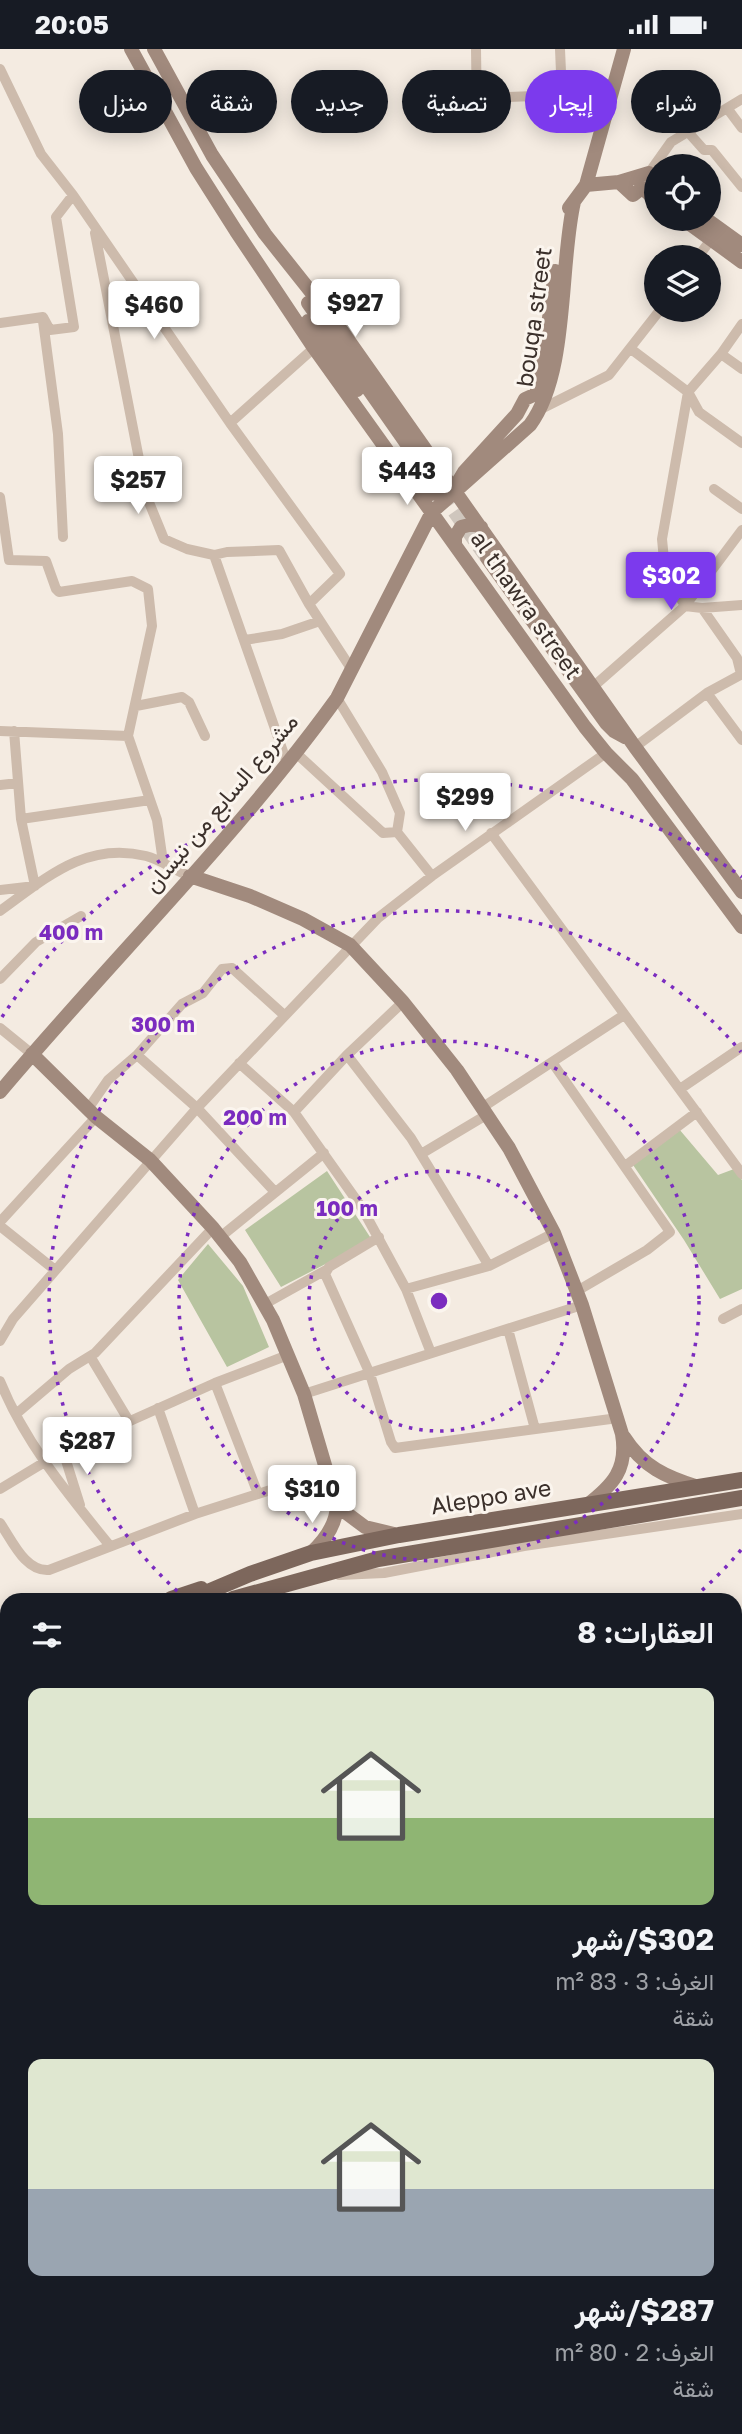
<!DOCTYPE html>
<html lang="ar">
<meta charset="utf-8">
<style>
body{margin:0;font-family:"Golos Text",Vazirmatn,sans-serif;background:#242831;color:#f1f3f6;direction:rtl;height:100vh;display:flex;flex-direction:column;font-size:26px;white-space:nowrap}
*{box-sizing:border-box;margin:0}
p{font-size:23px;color:#9ea1a6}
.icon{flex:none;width:38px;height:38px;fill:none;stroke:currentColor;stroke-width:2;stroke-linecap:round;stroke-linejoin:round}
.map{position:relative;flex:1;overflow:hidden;direction:ltr}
.side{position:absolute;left:0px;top:1544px;width:742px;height:842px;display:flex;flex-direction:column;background:#171b24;border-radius:21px 21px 0 0;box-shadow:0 4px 18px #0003;direction:rtl}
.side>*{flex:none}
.hud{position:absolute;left:21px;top:21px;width:700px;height:63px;direction:rtl;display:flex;gap:14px}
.controls{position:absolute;left:644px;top:105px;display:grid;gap:14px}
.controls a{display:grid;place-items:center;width:77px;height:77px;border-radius:50%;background:#171b24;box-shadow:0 4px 18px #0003;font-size:35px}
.price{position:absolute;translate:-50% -60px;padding:0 16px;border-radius:7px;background:#fff;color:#222;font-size:23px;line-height:46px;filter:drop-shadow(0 2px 4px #0008)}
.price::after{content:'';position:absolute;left:50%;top:42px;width:21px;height:16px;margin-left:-10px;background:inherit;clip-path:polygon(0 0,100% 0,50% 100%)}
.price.on{background:#7c3aed;color:#fff}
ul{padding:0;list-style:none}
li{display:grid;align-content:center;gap:14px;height:371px;padding:0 28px}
li span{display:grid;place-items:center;height:217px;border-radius:14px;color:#555}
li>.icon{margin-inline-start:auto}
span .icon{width:126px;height:126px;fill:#fffc;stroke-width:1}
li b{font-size:30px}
h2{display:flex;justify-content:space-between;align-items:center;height:84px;padding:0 28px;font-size:30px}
.pill{padding:0 24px;border-radius:32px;background:#171b24;box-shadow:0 4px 18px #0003;font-size:24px;line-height:63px}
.pill.on{background:#7c3aed;color:#fff}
.status{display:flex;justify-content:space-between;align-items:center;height:49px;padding:0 35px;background:#171b24;direction:ltr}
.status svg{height:19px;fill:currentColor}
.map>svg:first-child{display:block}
</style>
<div class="status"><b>20:05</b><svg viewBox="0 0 49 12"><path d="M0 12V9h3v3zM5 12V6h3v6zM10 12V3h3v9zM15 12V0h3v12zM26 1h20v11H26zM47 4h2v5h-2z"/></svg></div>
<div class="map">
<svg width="742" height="2385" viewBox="0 0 742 2385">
<rect width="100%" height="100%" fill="#f4ebe1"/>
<path fill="#b8c4a0" d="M679,1080L718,1126L734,1120L742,1131V1240L720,1250L684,1191L631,1113Z
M327,1122L372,1191L281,1238L245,1181Z
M208,1195L243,1237L269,1298L227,1318L178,1231Z
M735,1811L742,1840V1913L735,1915Z
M742,1923V1998L735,2000V1924Z"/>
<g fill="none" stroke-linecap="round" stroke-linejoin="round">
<path stroke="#cfc6bd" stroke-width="14" stroke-dasharray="14 7" stroke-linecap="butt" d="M418,411L487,509"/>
<path stroke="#cdbbac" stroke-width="10" d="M476,0L477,67
M560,0L562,46
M0,20L41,105L73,146L230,374L340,525L309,555
M477,49L562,46L609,48
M727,59L742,79
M688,83L704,101H712L742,138
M642,139L649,124L671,93L742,50
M95,184L146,446L164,490L187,500L214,506L227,503L279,501L309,555L352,621
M698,208L715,185
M43,272L58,385L63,488
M0,274L43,268L50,281L74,278L56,168L73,146
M742,275L721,305L688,343L662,490L665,521L685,557L702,559L742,556
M631,300L688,343L699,363L742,394
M721,305L742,320
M541,360L609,326L660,261
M230,374L314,299
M714,440L742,460
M0,448L9,511L46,512L56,540L59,543L132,532L148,540L152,577L128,687
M214,506L287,714
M702,559L737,609L741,625
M245,591L282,585L320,572
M594,637L685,557L742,481
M707,644L742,691
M337,649L382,723L400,764L397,783
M136,657L182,648L189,653L205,687
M0,682L128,687L157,771L163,813
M635,698L707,644L742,625
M296,704L383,784L397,783L432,827
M0,736L18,734
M21,770L150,751
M491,784L742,1125
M0,841L35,837L21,770L14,682
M0,862C46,829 86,792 146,807C162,811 175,822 190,827
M0,930L36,893L81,867
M0,979L32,1005
M347,1006L411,1089L489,1217
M552,1013L670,1183L647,1201L577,1242
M239,1014L294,1063L362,1159L406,1240L431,1304
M680,1040L742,998
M483,1058L624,966
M88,1060L108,1031L137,1006
M294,1063L347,1006L403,953
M421,1105L488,1065
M625,1117L697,1063
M275,1143L197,1059L137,1006L182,955L203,944L222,920L232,919L284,966
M0,1173L96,1068
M0,1177L55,1221
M379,1188L329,1218L325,1225L370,1325L391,1393L395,1399L618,1369
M219,1189L324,1104
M406,1240L489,1217L554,1184
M265,1255L326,1221
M723,1270L742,1260
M508,1280L535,1380
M0,1292L13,1270L197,1059L378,869L432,827L606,704
M90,1307L129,1372
M0,1332C25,1394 68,1445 110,1497
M215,1334L258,1445
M304,1345L582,1256
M158,1359L195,1465
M16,1365L69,1320L95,1304L213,1179
M63,1402L80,1456
M0,1440L63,1402L215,1334L288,1306
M0,1474C12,1491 25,1523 49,1521L195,1465L327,1423
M339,1526L384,1524L524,1497L742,1465
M0,1772L7,1769
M215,2378V2385
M295,2378L296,2385
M369,2378L370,2385
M446,2378L447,2385"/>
<path stroke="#a18a7d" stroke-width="14" d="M131,0L196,119L236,182L314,299L585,678L606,704L632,730L742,878
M154,0L212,106L265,185L342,282L635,698L742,843
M619,133L633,146L642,139L656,151
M586,136L619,133L649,124L656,130
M569,159L586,136L624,0
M683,170L742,213
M706,170L742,196
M308,254L418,411
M308,272L357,341
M455,438L464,423L517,365L525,350L536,345L543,316L555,222
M418,444C433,449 444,441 443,425
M455,496V488L461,478L473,475L481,478
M487,509L606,674L614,682L625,688
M190,827L250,847L303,870L350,896L403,953L457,1021L509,1099L554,1184L582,1256L622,1385C628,1420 613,1436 587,1456
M32,1005L96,1068L150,1111L213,1179L240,1213L273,1271L304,1345L337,1457C336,1476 324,1492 311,1504
M0,1043C111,911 236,789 337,649L432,463L530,376C569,323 559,218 574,153
M624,1388C643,1418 666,1428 698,1438
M337,1457L365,1478L394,1485
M1,1684L7,1710
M0,1738L7,1759
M75,2378V2385
M89,2378V2385
M517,2378L519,2385
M542,2378L543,2385"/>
<path stroke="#7d675c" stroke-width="16" d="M171,1550L201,1540
M191,1550L250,1525L311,1504L399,1486L742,1431
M233,1550L378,1510L742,1449
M0,1592L7,1593
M0,1610L7,1608
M0,1621C8,1634 8,1646 0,1659
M3,1694L7,1679"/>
</g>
<g fill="none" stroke="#7b2cbf" stroke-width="3.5" stroke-dasharray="3.5 7">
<circle cx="439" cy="1252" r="130"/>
<circle cx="439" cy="1252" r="260"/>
<path d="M741 1501A391 391 0 0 1 693 1549M185 1549A391 391 0 1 1 741 1003"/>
<path d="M2 968A521 521 0 0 1 742 828"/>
</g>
<g text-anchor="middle" stroke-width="6" stroke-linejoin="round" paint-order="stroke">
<g font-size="23" fill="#3b302b" stroke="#fbf5ee">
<text transform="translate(534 268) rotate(-82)" y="8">bouqa street</text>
<text transform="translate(526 556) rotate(55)" y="8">al thawra street</text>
<text transform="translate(221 754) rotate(-50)" y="8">مشروع السابع من نيسان</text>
<text transform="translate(491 1448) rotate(-9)" y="8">Aleppo ave</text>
</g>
</g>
<circle cx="439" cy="1252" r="10" fill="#7b2cbf" stroke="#fbf5ee" stroke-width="3.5"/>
<g font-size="21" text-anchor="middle" font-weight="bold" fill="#7b2cbf" stroke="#fbf5ee" stroke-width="6" stroke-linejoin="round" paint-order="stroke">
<text x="71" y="891">400 m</text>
<text x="163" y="983">300 m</text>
<text x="255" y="1076">200 m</text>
<text x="347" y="1167">100 m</text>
</g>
</svg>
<div class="controls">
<a><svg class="icon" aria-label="locate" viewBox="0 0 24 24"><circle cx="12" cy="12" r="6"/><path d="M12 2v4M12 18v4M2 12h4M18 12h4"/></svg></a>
<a><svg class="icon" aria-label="layers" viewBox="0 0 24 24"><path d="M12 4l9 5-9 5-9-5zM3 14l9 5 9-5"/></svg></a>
</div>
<b class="price" style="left:355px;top:290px">$927</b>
<b class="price" style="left:154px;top:292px">$460</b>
<b class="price" style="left:407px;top:458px">$443</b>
<b class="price" style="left:138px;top:467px">$257</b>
<b class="price on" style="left:671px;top:563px">$302</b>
<b class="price" style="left:465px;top:784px">$299</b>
<b class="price" style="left:87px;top:1428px">$287</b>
<b class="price" style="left:312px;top:1476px">$310</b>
<div class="hud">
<a class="pill">شراء</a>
<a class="pill on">إيجار</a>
<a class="pill">تصفية</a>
<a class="pill">جديد</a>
<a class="pill">شقة</a>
<a class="pill">منزل</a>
</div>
<section class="side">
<h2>العقارات: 8<svg class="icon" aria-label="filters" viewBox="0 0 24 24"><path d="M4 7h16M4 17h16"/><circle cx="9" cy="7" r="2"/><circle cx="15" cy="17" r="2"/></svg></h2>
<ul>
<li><span style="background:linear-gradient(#dfe7d0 60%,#8fb573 0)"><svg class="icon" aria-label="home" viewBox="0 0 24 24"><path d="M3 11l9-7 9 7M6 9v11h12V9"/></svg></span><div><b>$302/شهر</b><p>الغرف: 3 · 83 m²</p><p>شقة</p></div></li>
<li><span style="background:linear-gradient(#dfe7d0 60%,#9aa5b1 0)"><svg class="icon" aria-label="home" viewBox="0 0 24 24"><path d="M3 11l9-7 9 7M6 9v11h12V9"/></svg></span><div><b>$287/شهر</b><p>الغرف: 2 · 80 m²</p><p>شقة</p></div></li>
</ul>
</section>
</div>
